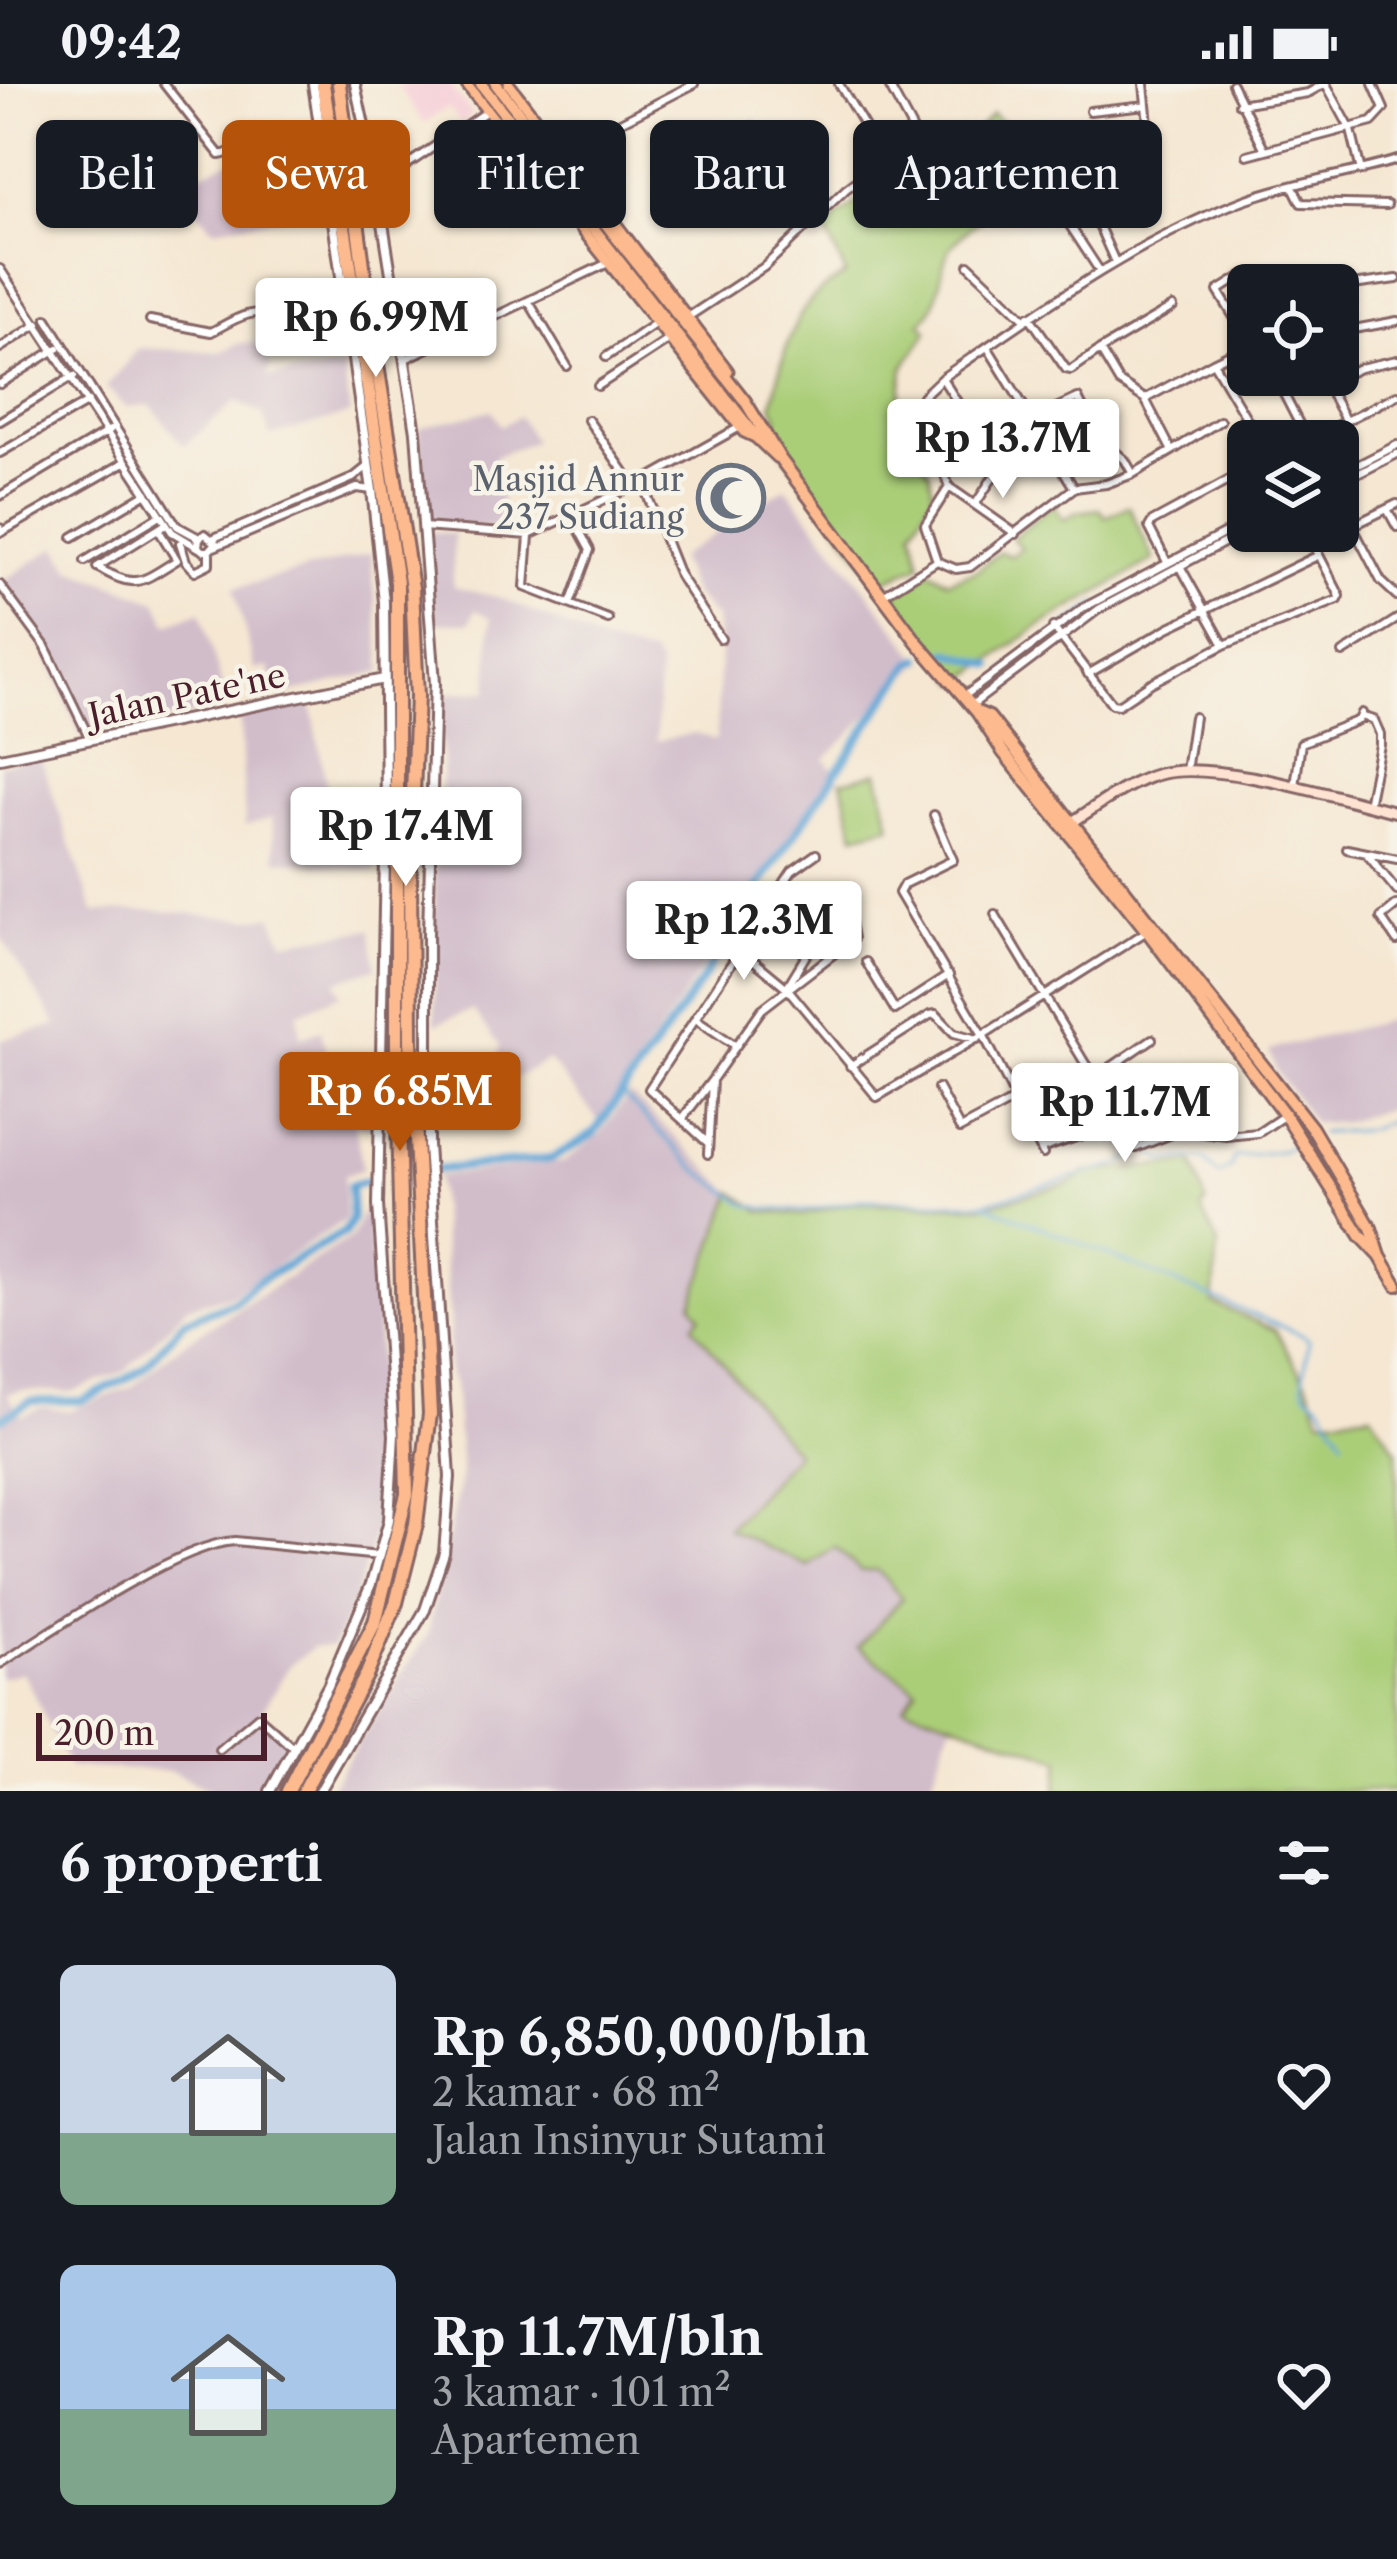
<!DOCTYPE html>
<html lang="id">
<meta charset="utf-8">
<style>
body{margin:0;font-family:"Libre Caslon Text",serif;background:#242831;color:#f1f3f6;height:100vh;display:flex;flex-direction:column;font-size:45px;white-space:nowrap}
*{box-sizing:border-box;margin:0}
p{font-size:39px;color:#9ea1a6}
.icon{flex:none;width:66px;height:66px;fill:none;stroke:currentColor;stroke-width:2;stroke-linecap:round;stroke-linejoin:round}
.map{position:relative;height:1707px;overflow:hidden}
.details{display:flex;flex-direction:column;background:#171b24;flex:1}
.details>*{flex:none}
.top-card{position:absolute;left:36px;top:36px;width:1326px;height:108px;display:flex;gap:24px}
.controls{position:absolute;left:1227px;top:180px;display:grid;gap:24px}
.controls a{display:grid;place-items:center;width:132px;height:132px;border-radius:18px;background:#171b24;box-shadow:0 3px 9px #0004;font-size:60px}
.scale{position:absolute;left:36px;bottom:30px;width:231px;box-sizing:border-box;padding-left:12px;border:6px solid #4a1f2b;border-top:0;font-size:33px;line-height:42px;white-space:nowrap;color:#4a1f2b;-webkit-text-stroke:9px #f7f3e8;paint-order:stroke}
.price{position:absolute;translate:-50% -102px;padding:0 27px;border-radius:12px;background:#fff;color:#222;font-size:39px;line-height:78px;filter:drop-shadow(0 3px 6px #0008)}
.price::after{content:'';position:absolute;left:50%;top:72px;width:36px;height:27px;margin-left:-18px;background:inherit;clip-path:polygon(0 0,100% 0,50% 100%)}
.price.on{background:#b45309;color:#fff}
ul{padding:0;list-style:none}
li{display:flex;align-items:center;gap:36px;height:300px;padding:0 60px}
li span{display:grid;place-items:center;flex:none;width:336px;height:240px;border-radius:18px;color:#555}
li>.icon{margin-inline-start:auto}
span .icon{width:144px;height:144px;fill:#fffc;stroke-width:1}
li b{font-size:51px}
h2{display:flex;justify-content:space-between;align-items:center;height:144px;padding:0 60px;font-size:51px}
.chip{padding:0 42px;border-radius:18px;background:#171b24;box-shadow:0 3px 9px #0004;font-size:42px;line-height:108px}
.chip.on{background:#b45309;color:#fff}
.status{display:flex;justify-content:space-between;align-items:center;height:84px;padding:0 60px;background:#171b24;direction:ltr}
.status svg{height:33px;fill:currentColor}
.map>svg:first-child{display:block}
</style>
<div class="status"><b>09:42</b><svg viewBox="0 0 49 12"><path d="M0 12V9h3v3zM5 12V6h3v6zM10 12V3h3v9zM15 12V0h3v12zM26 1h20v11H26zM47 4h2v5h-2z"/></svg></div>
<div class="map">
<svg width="1397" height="1707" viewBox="0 0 1397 1707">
<rect width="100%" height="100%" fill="#f7f3e8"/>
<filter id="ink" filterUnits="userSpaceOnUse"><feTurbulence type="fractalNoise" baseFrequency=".00833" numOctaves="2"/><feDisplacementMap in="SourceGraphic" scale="24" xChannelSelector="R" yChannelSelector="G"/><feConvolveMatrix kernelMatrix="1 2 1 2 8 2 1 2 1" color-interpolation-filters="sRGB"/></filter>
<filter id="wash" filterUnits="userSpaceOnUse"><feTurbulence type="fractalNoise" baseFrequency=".004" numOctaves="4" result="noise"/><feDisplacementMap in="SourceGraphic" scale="48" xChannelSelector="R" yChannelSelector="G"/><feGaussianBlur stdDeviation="2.7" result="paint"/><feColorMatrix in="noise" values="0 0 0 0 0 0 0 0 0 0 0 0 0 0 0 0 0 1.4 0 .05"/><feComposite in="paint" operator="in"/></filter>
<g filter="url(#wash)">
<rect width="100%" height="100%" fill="#f5e7d2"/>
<path fill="#f6cfd8" d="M396,0H454L451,4L472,30L461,39L448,23L424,39Z"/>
<path fill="#d1bdca" d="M317,48L318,60L282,66L283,134L213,144L173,102L279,55Z
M240,259L273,260L268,293L343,283L350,330L270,352L263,330L236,317L184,362L150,321L126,323L106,303L139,264L220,268Z
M492,326L501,342L519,332L534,357L494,373L503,427L495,444L428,439L419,344Z
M786,403L922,578L825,675L835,687L599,1037L548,976L508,998L497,975L500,962L473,926L435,940V770L443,680L439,610L488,607L491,534L475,526L470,539H436L427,447L454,450L453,503L501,514L601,558L653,572L659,581L656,657L695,649L716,656L720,566L716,534L693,510L678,474Z
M57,462L71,485L157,517L168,540L201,527L227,619L188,632L81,652L47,570L0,499Z
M371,469L382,587L279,612L268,583L255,586L234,504Z
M311,618L329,715L377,707L375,787L276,775L272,734L245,742L240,632Z
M40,673L94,828L151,826L248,835L272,832L284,858L371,845L376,884L336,897L341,910L298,929L301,953L321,946L340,1019L368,1017L372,1043L355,1039L363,1085L344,1092L346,1135L232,1210L188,1222L125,1287L72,1308L21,1306L7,1310L22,1332L42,1323L69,1327L132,1303L182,1260L352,1153L366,1121L377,1224L382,1408L378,1440L355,1513L333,1563H313L290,1581L261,1628L289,1656L255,1707H215L170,1687L69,1683L23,1588L0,1594V956L57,941L0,852V681Z
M1397,934V1022L1342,1039H1314L1277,988L1269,966Z
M630,1010L733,1108L692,1219L702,1231L694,1242L797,1369L835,1463L861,1487L877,1486L902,1514L918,1605L905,1622L952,1638L931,1700L922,1707H328L428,1550L461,1389L454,1300L448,1287L450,1241L437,1092L564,1078L600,1050Z"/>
<path fill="#aace78" stroke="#7a7652" stroke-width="3" d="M992,30L1007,42L991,60L1005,76L1044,49L1052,55L1049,68L1055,84C1031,100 960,144 948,168C936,195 944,215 921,239L928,247L904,283L898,339L930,389L933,410L913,446L921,480L880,499L766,345L778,334L772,321C780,286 788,240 814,213C823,204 836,197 846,190L826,148L828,140L906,85L896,68L916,55L952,73Z
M1054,420L1063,436L1077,428L1100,425L1106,433L1129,422L1154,476L1041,541L959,599L894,511L930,487L948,497L977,486L1000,468L1011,472L1021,464L1012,454Z
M878,688L891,742L855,751L842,697Z
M1193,1079L1206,1119L1201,1125L1218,1160L1213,1219L1275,1246L1309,1302L1320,1334L1372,1329L1397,1367V1707H1057L1061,1675L904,1622L917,1605L858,1563L902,1514L877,1486L861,1487L835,1463L808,1482L728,1445L796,1369L693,1242L701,1231L692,1220L733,1108L761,1127L803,1131L852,1119L984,1122L1072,1099L1086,1088Z"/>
<path fill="#87b168" stroke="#68684a" stroke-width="3" d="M754,39L767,103L708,124L692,70Z"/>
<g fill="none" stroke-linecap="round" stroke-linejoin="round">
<path stroke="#63a8d8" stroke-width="3" d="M622,1010L696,1085L747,1121L765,1124L803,1127L861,1116L983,1119L1118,1081L1144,1066L1164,1076L1204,1075L1218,1091L1231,1083L1234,1073L1281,1067L1296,1060
M1321,1049L1369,1046L1397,1033
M985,1120L1302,1251L1309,1256L1303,1299L1306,1308L1321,1320L1343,1356"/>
<path stroke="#63a8d8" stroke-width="8" d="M1064,546L1098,523
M948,568L992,581
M1008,588L1055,552
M430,1086L551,1075L593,1050L701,898L740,831L884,618L912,579L920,575
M0,1335L31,1317H82L126,1295L145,1283L184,1237L235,1217L255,1199L345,1148L352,1135L350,1102L368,1097"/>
</g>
</g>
<g filter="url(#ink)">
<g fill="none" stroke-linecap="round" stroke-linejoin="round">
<g stroke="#866565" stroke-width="12">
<path id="minor" d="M164,0L220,71L319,45
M1144,0L1148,40
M1232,0L1265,66
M1326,0L1351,46L1361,87
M1239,20L1308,9L1324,0
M1090,27L1146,21
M562,68L694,0
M1066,68L1115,178
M884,70L914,48L888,0
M1247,71L1372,38L1384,25L1373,0
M1074,84L1087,75L1085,46
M377,101L487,27
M1293,103L1301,119L1387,121
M1046,105L1099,186
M969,181L1025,235
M0,185L172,448L204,467H209L216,459L205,450L199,454L198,463
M1338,203L1397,195
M529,218L567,282
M1029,232L1066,285L1071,286L1100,266L1119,298L1145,315L1213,278L1260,357
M688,233L764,183L846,105L885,76L839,0
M47,235L177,442L199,454
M150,236L211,248C234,236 252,222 279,233L281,255L347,248
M1338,248L1397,237
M1248,256L1218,207L1245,190L1257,201
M0,264L38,240
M988,264L1074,404
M1100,266L1173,223
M606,273L656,239
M405,275L608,179
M1213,278L1248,261
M1274,291L1308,357
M1321,291L1345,336
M942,294L999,384
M0,300L58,264
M1325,300L1360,284L1397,276
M598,302L670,255
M588,336L634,402
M0,337L74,292
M1308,356L1397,311
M1172,367L1220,337
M0,369L88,318
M1133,390L1172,367L1145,315
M1338,391L1397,361
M642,398L679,491L721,555
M1338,400L1397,370
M0,412L110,346
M1338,415L1381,497L1397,512
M975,421L1016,450
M1387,425L1397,443
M1352,442L1397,420
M423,443L529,451L642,398L740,343
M0,444L2,448L125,378
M158,445L177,476C140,499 136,506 97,483L158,445L166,440
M529,452L525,503L608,535
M73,453L147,409
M214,454L353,394L368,382
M180,459L186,477L195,487L209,480V467
M214,463L357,404L372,406
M85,477L159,432
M937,477L956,485L970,483L1074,404L1106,400L1133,390L1125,376L1097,352L1078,314L1030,336L975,421L949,403L939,373L912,335L923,312L942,294C1039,227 1133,158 1244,116C1293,98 1347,91 1397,76
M1167,478L1149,443L1152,438L1248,386
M0,501L45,562L90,655
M883,511L937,477L925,441L949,403
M570,520L590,466L572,433
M1053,543L1112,620L1118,621L1151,599L1224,561L1180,482
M1224,561L1338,516L1340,512L1319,471
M1343,569L1397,535
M1088,590L1168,544L1319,471L1305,447
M963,613L1083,524L1248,437
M973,620L1099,525L1248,446
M1364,633L1374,636L1380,650V661L1368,721
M1186,687L1194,633
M1295,702L1301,659L1359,636L1362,629
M934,731L953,776L904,800L899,809L983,951L1147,847
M1347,765L1397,775
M1366,769L1397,807
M1397,821L1381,834L1397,857
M995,830L1136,1064L1182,1046L1226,1052L1258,1049L1285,1031
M741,866L787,904L877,1013L983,951
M866,878L895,926L949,891
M788,901L844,809
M696,935L736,962
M850,982L930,931L936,930L954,949L977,955
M1095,994L1152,955
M938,1004L960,1045L1016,1015L984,952
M1113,1025L1164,995
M682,1035L712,996
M708,1059L649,1005L792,787L816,770
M1041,1065L1120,1038
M708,1070L712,996L762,925L853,855L845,807
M1043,1070L1016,1015L1088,982
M0,1580C51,1547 180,1459 235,1457L379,1472
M219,1665L258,1632L293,1663"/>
</g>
<g stroke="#866565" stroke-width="14">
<path id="tertiary" d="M0,674L384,595
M270,1707L328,1602L371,1500L389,1436L394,1351L378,1121L386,725L384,518L372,406L313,0
M320,1707L425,1526L444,1469L450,1393L428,1061V849L435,599L416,348L377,101L355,0"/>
</g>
<g stroke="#866565" stroke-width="15">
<path id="secondary" d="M1069,740C1096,723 1127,699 1159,690C1215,675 1338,714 1397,728"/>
</g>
<g stroke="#866565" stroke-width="15">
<path id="primary" d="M466,0L744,348L757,354
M509,0L728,287"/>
</g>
<g stroke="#866565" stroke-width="16">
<path id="trunk" d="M481,0L757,354L777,373
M496,0L745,317L781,376L917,558L977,628L1003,668L1147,847L1285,1031L1361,1152L1380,1172
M977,628L989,633L1312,1044L1371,1144L1380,1172L1397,1201"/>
</g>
<g stroke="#866565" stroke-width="18">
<path id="motorway" d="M288,1707L375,1538L407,1410L397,993V499L323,0
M304,1707L367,1590L396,1519L416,1440L430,1330L411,957L410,783L417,612L412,504L371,242L339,0"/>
</g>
<use href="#minor" stroke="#fff" stroke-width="6"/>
<use href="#tertiary" stroke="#fff" stroke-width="8"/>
<use href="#secondary" stroke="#fee3d2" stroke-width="9"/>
<use href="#primary" stroke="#fcba8e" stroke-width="9"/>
<use href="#trunk" stroke="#fcba8e" stroke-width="10"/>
<use href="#motorway" stroke="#fcba8e" stroke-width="12"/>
</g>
</g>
<defs>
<g id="mosque-ring" transform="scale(3.45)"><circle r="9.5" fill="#f7f3e8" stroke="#6b7280" stroke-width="1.5"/><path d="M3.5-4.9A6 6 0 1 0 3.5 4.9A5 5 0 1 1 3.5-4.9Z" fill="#6b7280"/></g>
</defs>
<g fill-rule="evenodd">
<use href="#mosque-ring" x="731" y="414"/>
</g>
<g text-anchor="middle" stroke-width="9" stroke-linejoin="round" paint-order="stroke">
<g font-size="33" fill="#5b616d" stroke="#f7f3e8" text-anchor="end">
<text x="684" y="407">Masjid Annur<tspan x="684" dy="38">237 Sudiang</tspan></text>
</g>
<g font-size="33" fill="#4a1f2b" stroke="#f7f3e8">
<text transform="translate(187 611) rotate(-12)" y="12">Jalan Pate'ne</text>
</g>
</g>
</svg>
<div class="controls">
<a><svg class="icon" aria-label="locate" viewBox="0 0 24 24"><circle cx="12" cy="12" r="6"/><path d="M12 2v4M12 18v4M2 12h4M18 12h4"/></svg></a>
<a><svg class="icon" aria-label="layers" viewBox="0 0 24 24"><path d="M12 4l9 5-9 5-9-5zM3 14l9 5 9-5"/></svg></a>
</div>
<div class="scale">200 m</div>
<b class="price" style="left:376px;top:296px">Rp 6.99M</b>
<b class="price" style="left:1003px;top:417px">Rp 13.7M</b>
<b class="price" style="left:406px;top:805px">Rp 17.4M</b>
<b class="price" style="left:744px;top:899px">Rp 12.3M</b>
<b class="price on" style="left:400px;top:1070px">Rp 6.85M</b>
<b class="price" style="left:1125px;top:1081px">Rp 11.7M</b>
<div class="top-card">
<a class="chip">Beli</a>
<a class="chip on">Sewa</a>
<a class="chip">Filter</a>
<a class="chip">Baru</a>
<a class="chip">Apartemen</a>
</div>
</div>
<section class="details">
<h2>6 properti<svg class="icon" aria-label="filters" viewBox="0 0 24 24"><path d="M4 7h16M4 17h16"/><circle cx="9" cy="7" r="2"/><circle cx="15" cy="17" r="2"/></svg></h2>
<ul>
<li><span style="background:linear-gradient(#c9d6e8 70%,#7fa58c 0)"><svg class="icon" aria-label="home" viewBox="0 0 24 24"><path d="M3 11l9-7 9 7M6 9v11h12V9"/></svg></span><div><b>Rp 6,850,000/bln</b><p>2 kamar · 68 m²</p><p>Jalan Insinyur Sutami</p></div><svg class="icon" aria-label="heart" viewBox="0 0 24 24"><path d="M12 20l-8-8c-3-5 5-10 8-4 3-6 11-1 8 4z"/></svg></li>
<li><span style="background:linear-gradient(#a9c7e8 60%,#7fa58c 0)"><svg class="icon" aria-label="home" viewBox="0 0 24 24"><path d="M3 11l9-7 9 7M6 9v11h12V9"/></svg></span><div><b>Rp 11.7M/bln</b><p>3 kamar · 101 m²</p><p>Apartemen</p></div><svg class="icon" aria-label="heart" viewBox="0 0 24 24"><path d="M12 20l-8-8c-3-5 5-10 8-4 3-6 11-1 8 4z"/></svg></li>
</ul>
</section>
